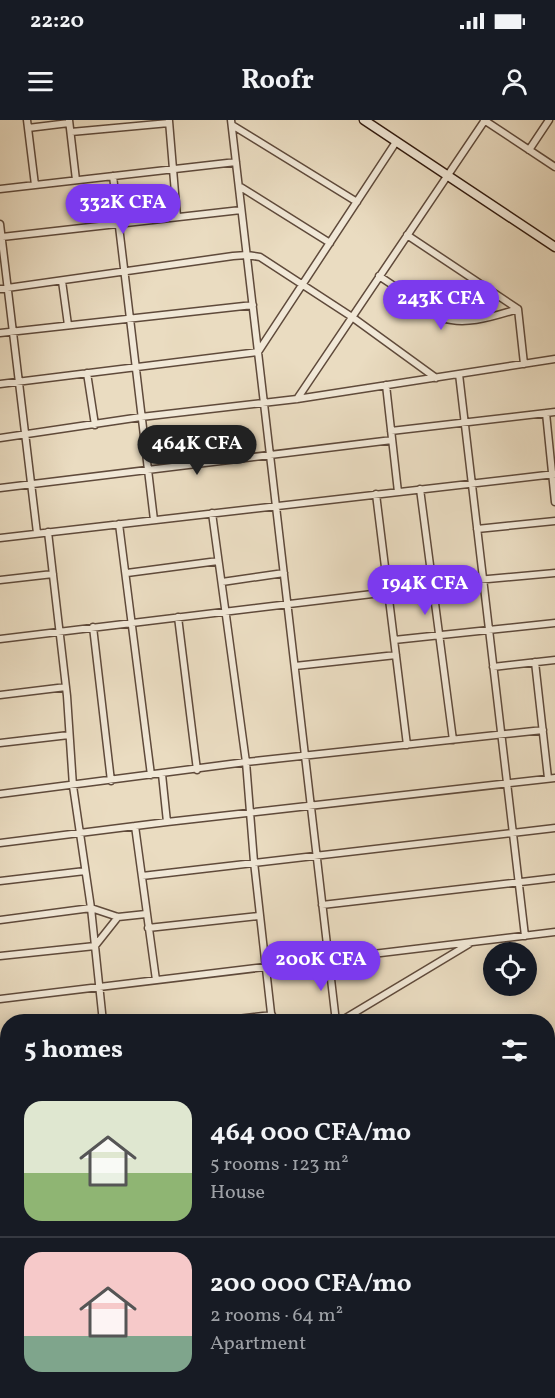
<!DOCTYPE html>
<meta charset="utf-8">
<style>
body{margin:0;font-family:Vollkorn,serif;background:#20242c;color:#f1f3f6;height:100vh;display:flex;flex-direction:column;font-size:22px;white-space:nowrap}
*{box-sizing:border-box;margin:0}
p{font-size:20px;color:#9ea1a6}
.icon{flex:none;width:33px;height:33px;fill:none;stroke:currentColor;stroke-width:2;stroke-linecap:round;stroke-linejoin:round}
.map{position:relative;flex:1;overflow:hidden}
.sheet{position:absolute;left:0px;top:894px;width:555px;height:384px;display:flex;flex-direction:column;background:#171b24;border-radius:24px 24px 0 0;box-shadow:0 3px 15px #0003}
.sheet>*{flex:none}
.tools{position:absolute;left:483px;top:822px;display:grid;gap:12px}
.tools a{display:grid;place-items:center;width:54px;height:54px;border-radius:50%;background:#171b24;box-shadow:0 3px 15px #0003;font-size:30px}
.price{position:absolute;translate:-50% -51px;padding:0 14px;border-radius:21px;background:#7c3aed;color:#fff;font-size:20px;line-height:39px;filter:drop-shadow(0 2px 3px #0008)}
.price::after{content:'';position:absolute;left:50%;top:36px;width:18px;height:14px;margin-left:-9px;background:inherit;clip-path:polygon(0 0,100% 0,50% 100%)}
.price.selected{background:#222;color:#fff}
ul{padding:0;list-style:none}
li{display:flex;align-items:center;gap:18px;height:150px;padding:0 24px}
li+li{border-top:2px solid #363941}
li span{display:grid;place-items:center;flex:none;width:168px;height:120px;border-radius:18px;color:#555}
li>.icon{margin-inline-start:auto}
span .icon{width:72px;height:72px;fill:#fffc;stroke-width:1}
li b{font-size:26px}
h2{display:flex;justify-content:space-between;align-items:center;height:72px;padding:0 24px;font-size:26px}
.status{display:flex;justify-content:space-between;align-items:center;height:42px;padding:0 30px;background:#171b24;direction:ltr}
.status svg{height:16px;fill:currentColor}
header{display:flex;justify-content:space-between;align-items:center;height:78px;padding:0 24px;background:#171b24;font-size:27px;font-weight:700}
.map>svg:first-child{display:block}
</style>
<div class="status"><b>22:20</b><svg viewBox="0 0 49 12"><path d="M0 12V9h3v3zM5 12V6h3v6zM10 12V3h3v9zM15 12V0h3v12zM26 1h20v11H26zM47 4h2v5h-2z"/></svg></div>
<header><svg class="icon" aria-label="menu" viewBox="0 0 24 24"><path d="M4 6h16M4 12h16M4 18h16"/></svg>Roofr<svg class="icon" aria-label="person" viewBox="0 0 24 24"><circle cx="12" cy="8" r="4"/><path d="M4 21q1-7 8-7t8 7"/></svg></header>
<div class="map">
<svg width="555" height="1278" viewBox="0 0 555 1278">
<rect width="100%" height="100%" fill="#eadcc1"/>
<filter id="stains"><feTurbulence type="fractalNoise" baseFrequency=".00333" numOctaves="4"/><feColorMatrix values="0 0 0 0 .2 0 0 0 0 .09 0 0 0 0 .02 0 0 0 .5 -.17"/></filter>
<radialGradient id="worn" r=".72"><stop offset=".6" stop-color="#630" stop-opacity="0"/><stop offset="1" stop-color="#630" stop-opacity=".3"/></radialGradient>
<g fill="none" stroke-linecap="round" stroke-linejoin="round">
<g stroke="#5f4a3b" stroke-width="9">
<path id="minor" d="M27,0L35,65
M69,0L76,60
M231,0L336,902
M484,0L555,47
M169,1L177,97
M232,5L357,82
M28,8L69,3
M71,12L169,3
M529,30L549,0
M113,56L154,400
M239,66L330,123
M0,69L236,42
M0,104L37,413
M407,115L518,189L524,244
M2,117L241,90
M379,156L442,198C467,206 494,196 518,189
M62,161L68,205
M0,169L233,136L247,135L260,137L352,197L436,258
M0,213L253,185
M87,253L95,305
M459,254L525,816
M0,264L258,232L396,22
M386,265L398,372
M297,279L485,0
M546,293L555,382
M391,311L555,292
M0,318L141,297L297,279L555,239
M0,368L392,320
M420,369L453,620
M376,374L407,625
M212,393L246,642L254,742L272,902
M119,404L151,655
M477,409L555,401
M48,412L67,576L73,666L91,788L103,902
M0,418L555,354
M127,453L218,441
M0,460L53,454
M222,462L284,453
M178,497L197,650
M93,507L111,661
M0,519L389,472L433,464L555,453
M394,520L555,503
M535,542L548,658
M295,546L396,535
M493,547L555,540
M0,575L66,567
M0,623L69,615
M162,654L167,702
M0,674L246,642L543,610
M135,706L156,860
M0,723L167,702L555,658
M142,756L555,708
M0,761L85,751
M322,785L555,758
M0,800L91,788L118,797L146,794
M148,808L259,796
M0,836L95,826L118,797
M0,879L555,812
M212,902L272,895
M339,902L469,824
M0,970L8,969
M0,1071L8,1070
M0,1095L8,1108
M0,1155L8,1154
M0,1207L8,1206
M0,1255L8,1254
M51,1270L52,1278
M98,1270L99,1278
M183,1270L184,1278
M221,1270L222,1278
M268,1270V1278
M316,1270L317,1278
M380,1270L381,1278
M107,1278L118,1270"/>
</g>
<g stroke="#311a0e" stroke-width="11">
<path id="secondary" d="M364,0L555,127"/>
</g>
<use href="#minor" stroke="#f1e8d7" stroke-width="6"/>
<use href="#secondary" stroke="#f1e8d7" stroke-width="8"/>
</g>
<rect width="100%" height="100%" filter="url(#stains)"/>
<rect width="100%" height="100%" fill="url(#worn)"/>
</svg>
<div class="tools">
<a><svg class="icon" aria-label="locate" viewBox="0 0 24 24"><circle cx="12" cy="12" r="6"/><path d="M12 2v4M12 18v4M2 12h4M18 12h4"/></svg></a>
</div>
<b class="price" style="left:123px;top:115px">332K CFA</b>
<b class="price" style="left:441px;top:211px">243K CFA</b>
<b class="price selected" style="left:197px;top:356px">464K CFA</b>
<b class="price" style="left:425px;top:496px">194K CFA</b>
<b class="price" style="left:321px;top:872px">200K CFA</b>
<section class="sheet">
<h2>5 homes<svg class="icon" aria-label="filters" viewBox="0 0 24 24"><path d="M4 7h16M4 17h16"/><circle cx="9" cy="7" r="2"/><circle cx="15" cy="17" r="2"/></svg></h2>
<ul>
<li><span style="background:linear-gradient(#dfe7d0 60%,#8fb573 0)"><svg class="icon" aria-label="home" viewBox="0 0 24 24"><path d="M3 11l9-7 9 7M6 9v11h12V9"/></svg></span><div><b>464 000 CFA/mo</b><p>5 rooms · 123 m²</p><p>House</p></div></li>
<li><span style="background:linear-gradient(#f6c9c9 70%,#7fa58c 0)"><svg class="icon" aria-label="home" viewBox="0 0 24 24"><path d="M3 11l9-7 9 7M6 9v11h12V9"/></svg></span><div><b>200 000 CFA/mo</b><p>2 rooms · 64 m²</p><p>Apartment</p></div></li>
</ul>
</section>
</div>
